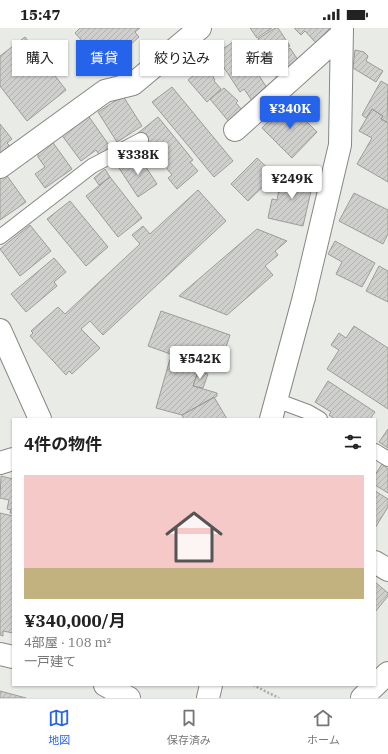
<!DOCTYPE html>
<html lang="ja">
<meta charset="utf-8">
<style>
body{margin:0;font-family:"IBM Plex Serif","Noto Sans JP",serif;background:#f2f2f2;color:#222;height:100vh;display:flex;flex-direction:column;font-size:15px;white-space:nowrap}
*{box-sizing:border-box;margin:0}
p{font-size:13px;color:#767676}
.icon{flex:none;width:22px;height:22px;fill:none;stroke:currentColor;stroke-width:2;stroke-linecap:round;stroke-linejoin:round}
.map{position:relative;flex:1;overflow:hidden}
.drawer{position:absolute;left:12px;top:390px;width:364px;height:268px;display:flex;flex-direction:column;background:#fff;border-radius:0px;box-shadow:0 1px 3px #0004}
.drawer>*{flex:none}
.banner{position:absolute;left:12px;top:12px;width:364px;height:36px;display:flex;gap:8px}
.price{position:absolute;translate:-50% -34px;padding:0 9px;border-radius:4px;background:#fff;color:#222;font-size:13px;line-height:26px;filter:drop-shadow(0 1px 2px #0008)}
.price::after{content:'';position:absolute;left:50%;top:24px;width:12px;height:9px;margin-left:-6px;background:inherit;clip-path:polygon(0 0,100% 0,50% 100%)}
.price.current{background:#2563eb;color:#fff}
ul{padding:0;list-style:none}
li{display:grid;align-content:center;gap:8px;height:212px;padding:0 12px}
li+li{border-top:1px solid #e0e0e0}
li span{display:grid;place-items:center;height:124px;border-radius:0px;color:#555}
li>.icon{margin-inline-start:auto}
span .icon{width:72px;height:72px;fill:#fffc;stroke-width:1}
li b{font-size:17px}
h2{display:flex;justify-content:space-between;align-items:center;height:48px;padding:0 12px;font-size:17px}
.chip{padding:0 14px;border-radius:0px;background:#fff;box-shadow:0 1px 3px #0004;font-size:14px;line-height:36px}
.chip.current{background:#2563eb;color:#fff}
.status{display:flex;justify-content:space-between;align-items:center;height:28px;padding:0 20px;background:#fff;direction:ltr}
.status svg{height:11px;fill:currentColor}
.menu{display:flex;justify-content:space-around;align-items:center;height:56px;border-top:1px solid #e0e0e0;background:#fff;font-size:11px;color:#767676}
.menu a{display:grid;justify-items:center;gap:2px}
.menu .current{color:#2563eb}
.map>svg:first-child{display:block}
</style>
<div class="status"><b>15:47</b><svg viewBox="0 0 49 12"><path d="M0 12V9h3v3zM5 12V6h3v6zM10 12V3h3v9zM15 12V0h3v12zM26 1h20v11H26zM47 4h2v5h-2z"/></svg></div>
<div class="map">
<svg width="388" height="670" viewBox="0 0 388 670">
<defs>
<pattern id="building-hatch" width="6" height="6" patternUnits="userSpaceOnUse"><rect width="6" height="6" fill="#cfd0cd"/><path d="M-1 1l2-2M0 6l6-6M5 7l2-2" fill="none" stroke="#b2b3b1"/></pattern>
</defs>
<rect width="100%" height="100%" fill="#e9ebe7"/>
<path fill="url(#building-hatch)" stroke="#9c9d99" d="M80,0H140L135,4L139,9L105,39L75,5Z
M250,0H272L257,10Z
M275,0H278L290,18L271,30L258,11Z
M294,0H330L316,15L305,3L301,7Z
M25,9L66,62L27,93L0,58V28Z
M233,14L240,25L243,23L269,63L253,74L244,61L240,64L215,26Z
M290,20L300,35L277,50L267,35Z
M355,22L364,24L368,28L366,33L383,43L376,54L353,40Z
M203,40L210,48L212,47L215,52L214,53L221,61L207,74L188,52Z
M381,53L388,57L387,94L381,91L383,88L372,81L366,90L362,87Z
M172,59L233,133L214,149L152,74Z
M224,60L238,73L236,75L244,84L230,95L210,71Z
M123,68L142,98L117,114L98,84Z
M287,74L317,104L292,130L262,100Z
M372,81L383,88L381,91L388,95V154L357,136L372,110L359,103Z
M87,86L111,120L100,128L96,122L81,133L61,106Z
M158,89L193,132L190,134L198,143L177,161L168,150L172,147L138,105Z
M0,96L12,111L7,115L10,118L0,126Z
M51,112L72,141L45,160L35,146L45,139L38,129V125Z
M138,127L157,156L138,169L119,140Z
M257,130L275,147L248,173L231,156Z
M105,141L110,149L99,157L94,150Z
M5,145L26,174L0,192V149Z
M295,145L314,150L303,198L268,190L272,171L277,172L282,146L294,149Z
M110,149L142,190L118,209L86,168Z
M198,162L226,193L103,307L90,293L81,301L100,320L72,346L69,343L66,347L30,308L33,305L31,303L58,279L65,286L140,216L132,207L143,198L150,206Z
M354,165L388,182V206L383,216L339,193Z
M70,173L108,219L86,238L47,191Z
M30,197L51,223L20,248L0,221Z
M257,201L287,213L275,223L278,227L265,238L273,247L227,287L179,268Z
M335,213L375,235L362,259L336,246L342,234L328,226Z
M54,230L66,244L54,254L57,258L26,284L11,266Z
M379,238L388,243V274L366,263Z
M161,283L230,307L218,343L148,318Z
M354,298L388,320V381L327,341L339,322L331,317L339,305L346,310Z
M170,331L199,340L193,358L217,365V368L182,387L156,380Z
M198,343L208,346L203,360L193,358Z
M328,353L375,384L370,391H335L329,387L331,384L315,374Z
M214,369L227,391H184L182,387Z
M388,401V420L379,414Z
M382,436L388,441V465L375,457V447Z
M1,448L13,451V485H10L11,482L7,481L9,472L0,470Z
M375,463L388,471V479L375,500Z
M0,485L13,488V605L3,603V608L0,607Z
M375,554L388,565V568L375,584Z
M0,663L26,670H0Z"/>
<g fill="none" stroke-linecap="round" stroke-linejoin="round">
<g stroke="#878884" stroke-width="16">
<path id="lane" d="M0,209L92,138L141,112
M276,372L308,384L320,391
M375,423L388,431"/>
</g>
<g stroke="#878884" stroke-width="24">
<path id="street" d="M235,102L342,6
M0,139L105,63L133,56L200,0
M304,269L340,117L342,0
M0,435L13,431
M375,534L388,542
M0,626L13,629
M105,657L129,670"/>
</g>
<g stroke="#878884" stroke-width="24">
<path id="secondary" d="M0,302L40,391
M271,391L304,269
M208,670L211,657"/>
</g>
<g stroke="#878884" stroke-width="24">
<path id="primary" d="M362,670L388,645"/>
</g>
<path stroke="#aaaca8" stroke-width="2.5" stroke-dasharray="2 2" stroke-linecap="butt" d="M253,657L279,670"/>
<use href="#lane" stroke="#fff" stroke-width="14"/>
<use href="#street" stroke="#fff" stroke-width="22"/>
<use href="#secondary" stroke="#fff" stroke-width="22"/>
<use href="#primary" stroke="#fff" stroke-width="22"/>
</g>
</svg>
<b class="price current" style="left:290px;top:102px">¥340K</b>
<b class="price" style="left:138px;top:148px">¥338K</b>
<b class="price" style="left:292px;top:172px">¥249K</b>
<b class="price" style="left:200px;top:352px">¥542K</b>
<div class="banner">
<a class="chip">購入</a>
<a class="chip current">賃貸</a>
<a class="chip">絞り込み</a>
<a class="chip">新着</a>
</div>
<section class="drawer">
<h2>4件の物件<svg class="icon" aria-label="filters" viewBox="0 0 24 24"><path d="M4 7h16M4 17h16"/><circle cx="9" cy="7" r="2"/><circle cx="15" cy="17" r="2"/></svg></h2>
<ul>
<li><span style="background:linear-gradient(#f6c9c9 75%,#c2b280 0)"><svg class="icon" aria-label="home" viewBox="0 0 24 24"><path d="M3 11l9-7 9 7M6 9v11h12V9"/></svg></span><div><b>¥340,000/月</b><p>4部屋 · 108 m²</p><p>一戸建て</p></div></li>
</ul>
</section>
</div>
<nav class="menu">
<a class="current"><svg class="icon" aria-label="map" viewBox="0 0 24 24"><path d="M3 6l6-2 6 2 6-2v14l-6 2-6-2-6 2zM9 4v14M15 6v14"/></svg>地図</a>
<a><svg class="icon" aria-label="saved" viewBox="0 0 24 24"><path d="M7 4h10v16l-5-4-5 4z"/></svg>保存済み</a>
<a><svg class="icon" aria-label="home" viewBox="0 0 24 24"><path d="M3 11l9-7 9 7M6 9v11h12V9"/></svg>ホーム</a>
</nav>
